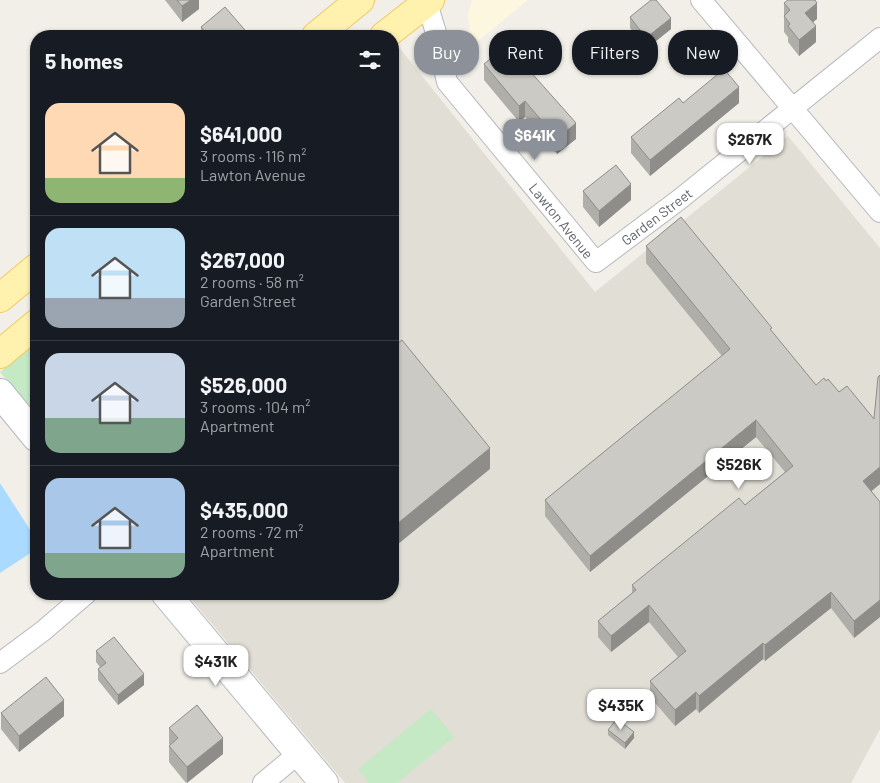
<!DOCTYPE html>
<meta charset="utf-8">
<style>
body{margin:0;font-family:Barlow,sans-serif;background:#20242c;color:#f1f3f6;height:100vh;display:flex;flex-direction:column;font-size:19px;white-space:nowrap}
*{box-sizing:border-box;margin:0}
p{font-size:16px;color:#9ea1a6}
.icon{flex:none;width:28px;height:28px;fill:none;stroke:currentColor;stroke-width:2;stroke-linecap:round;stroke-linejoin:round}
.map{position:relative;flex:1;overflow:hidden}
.drawer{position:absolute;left:30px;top:30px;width:369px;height:570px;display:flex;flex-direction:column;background:#171b24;border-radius:20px;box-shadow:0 1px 4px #0004}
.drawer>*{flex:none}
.banner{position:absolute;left:414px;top:30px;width:391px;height:45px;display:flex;gap:10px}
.price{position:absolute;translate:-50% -42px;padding:0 11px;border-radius:10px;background:#fff;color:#222;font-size:16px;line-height:32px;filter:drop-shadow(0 1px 2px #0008)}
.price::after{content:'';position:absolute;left:50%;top:30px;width:15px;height:11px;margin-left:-8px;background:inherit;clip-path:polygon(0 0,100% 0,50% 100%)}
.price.selected{background:#8c9099;color:#fff}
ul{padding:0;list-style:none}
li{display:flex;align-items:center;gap:15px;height:125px;padding:0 15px}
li+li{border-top:1px solid #363941}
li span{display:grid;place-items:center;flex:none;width:140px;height:100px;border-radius:15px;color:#555}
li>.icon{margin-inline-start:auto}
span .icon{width:60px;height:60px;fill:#fffc;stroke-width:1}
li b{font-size:21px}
h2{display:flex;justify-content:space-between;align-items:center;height:60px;padding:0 15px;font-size:21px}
.chip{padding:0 18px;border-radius:20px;background:#171b24;box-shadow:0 1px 4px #0004;font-size:18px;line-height:45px}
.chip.selected{background:#8c9099;color:#fff}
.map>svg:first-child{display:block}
</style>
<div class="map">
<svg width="880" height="783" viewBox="0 0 880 783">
<rect width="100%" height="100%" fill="#f1efe8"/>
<path fill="#fef7e0" d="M472,0H528L447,66L470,29L468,15Z"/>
<path fill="#e1ded6" d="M398,46L595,292L788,136L880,248V729L851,783H345L187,594H392V50Z"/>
<path fill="#c5e8c5" d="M36,342V414L0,372Z
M431,709L454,737L397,783H369L358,769Z"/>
<path fill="#aadaff" d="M0,483L36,539V546L29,554L0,573Z"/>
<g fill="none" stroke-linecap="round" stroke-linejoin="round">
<g stroke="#b5b8bc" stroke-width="22">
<path id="street" d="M426,0L437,36L447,82L596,262L680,199L880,38
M701,0L880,212
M0,663L43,631L86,594
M263,783L299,753"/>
</g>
<g stroke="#b6babf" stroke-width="30">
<path id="secondary" d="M0,393L36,437
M166,594L324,783"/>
</g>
<g stroke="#f2c960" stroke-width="30">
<path id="primary" d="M316,36L360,0
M384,36L430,0
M0,298L36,268
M0,354L36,324"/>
</g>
<use href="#street" stroke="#fff" stroke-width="20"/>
<use href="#secondary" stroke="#fff" stroke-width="28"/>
<use href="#primary" stroke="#fff2af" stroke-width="28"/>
</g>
<path fill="#afaea9" d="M165,0H199V9L182,22Z
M784,3L817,19L812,22L816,42L799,56L788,42V37L784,32Z
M630,17L671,29L646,49L630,28Z
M201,27L209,36H201Z
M484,64L534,66L529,70L576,139L557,154L525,117L519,122L484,80Z
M683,103H739L650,176L631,153V137Z
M583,191L631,200L599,227L583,207Z
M646,246L772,332L816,385L826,381L874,419L880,375V484L871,491L880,502V617L854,638L831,608L765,661L763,659L699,713L696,709L675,726L650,697V681L678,657L649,622L611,652L598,637V621L632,593V585L745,505L785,472L756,437L590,572L545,516V500L722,356L646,263Z
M96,651L144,685L118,705L98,680V669L100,667L96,662Z
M1,713L64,716L19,752L1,729Z
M169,728L223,754L186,783L169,762V746L170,745L169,744Z
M608,730L634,738L625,749L608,735Z"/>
<path fill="#8f8d8a" d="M191,0H199V9L182,22V6Z
M817,3V19L805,29V13Z
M671,18V29L646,49V38Z
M816,26V42L799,56V40Z
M534,50V66L521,77V61Z
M739,87V103L650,176V160Z
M525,101V117L519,122V106Z
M576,123V139L557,154V139Z
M631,184V200L599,227V211Z
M756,420V437L590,572V556Z
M490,448V469L392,549V528Z
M880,467V484L863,498V481Z
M831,592V608L765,661V645Z
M880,600V617L854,638V621Z
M649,605V622L611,652V636Z
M763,643V659L699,713V696Z
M144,674V685L118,705V695Z
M696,692V709L675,726V710Z
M64,700V716L19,752V736Z
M634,732V738L625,749V743Z
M223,738V754L187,783V767Z"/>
<path fill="#cccac5" stroke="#8f8d8a" d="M177,0H191L182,6Z
M651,0H656L671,18L646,38L630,17Z
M788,0H815L817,3L805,13L816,26L799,40L788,26L790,24L784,16L790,10L784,3Z
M225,7L250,36H209L201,27Z
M520,34L534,50L521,61L576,123L557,139L525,101L519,106L484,64Z
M724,69L739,87L650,160L631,137L679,98L683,103Z
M616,165L631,184L599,211L583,191Z
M681,217L772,328L770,329L816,385L824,378L826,381L828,379L839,392L847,386L874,419L878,377L880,375V467L863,481L880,502V600L854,621L831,592L765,645L763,643L699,696L696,692L675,710L650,681L686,651L649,605L611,636L598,621L636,590L632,585L739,498L745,505L793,466L756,420L590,556L545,500L730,349L646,246Z
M402,340L490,448L392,528V348Z
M114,637L144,674L118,695L98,669L106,663L96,651Z
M46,677L64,700L19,736L1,713Z
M197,705L223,738L187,767L169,746L178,738L169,728Z
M617,719L634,732L625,743L608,730Z"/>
<g text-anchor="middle" stroke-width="4" stroke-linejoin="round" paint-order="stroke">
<g font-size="14" fill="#5f6368" stroke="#fff">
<text transform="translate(657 217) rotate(-37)" y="5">Garden Street</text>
<text transform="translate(561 221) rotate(51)" y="5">Lawton Avenue</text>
</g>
</g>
</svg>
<b class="price selected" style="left:535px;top:161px">$641K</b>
<b class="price" style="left:750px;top:165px">$267K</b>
<b class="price" style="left:739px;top:490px">$526K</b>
<b class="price" style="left:216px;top:687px">$431K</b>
<b class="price" style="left:621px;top:731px">$435K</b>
<div class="banner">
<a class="chip selected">Buy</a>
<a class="chip">Rent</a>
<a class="chip">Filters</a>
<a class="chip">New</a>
</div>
<section class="drawer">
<h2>5 homes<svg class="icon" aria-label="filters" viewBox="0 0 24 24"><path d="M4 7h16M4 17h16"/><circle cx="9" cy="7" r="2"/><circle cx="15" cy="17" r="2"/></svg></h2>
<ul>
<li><span style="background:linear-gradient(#ffd9b3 75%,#8fb573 0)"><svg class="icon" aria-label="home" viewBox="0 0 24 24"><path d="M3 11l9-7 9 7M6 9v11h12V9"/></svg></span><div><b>$641,000</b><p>3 rooms · 116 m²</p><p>Lawton Avenue</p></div></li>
<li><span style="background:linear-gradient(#bfe0f5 70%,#9aa5b1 0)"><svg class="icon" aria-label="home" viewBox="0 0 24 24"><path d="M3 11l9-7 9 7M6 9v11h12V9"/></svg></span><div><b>$267,000</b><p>2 rooms · 58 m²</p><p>Garden Street</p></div></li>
<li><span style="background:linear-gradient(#c9d6e8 65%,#7fa58c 0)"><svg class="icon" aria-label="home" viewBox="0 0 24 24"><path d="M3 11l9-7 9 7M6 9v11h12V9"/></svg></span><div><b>$526,000</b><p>3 rooms · 104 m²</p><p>Apartment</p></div></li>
<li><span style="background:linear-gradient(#a9c7e8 75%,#7fa58c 0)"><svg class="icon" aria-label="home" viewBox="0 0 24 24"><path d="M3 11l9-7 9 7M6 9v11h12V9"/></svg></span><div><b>$435,000</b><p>2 rooms · 72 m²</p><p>Apartment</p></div></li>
</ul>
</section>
</div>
